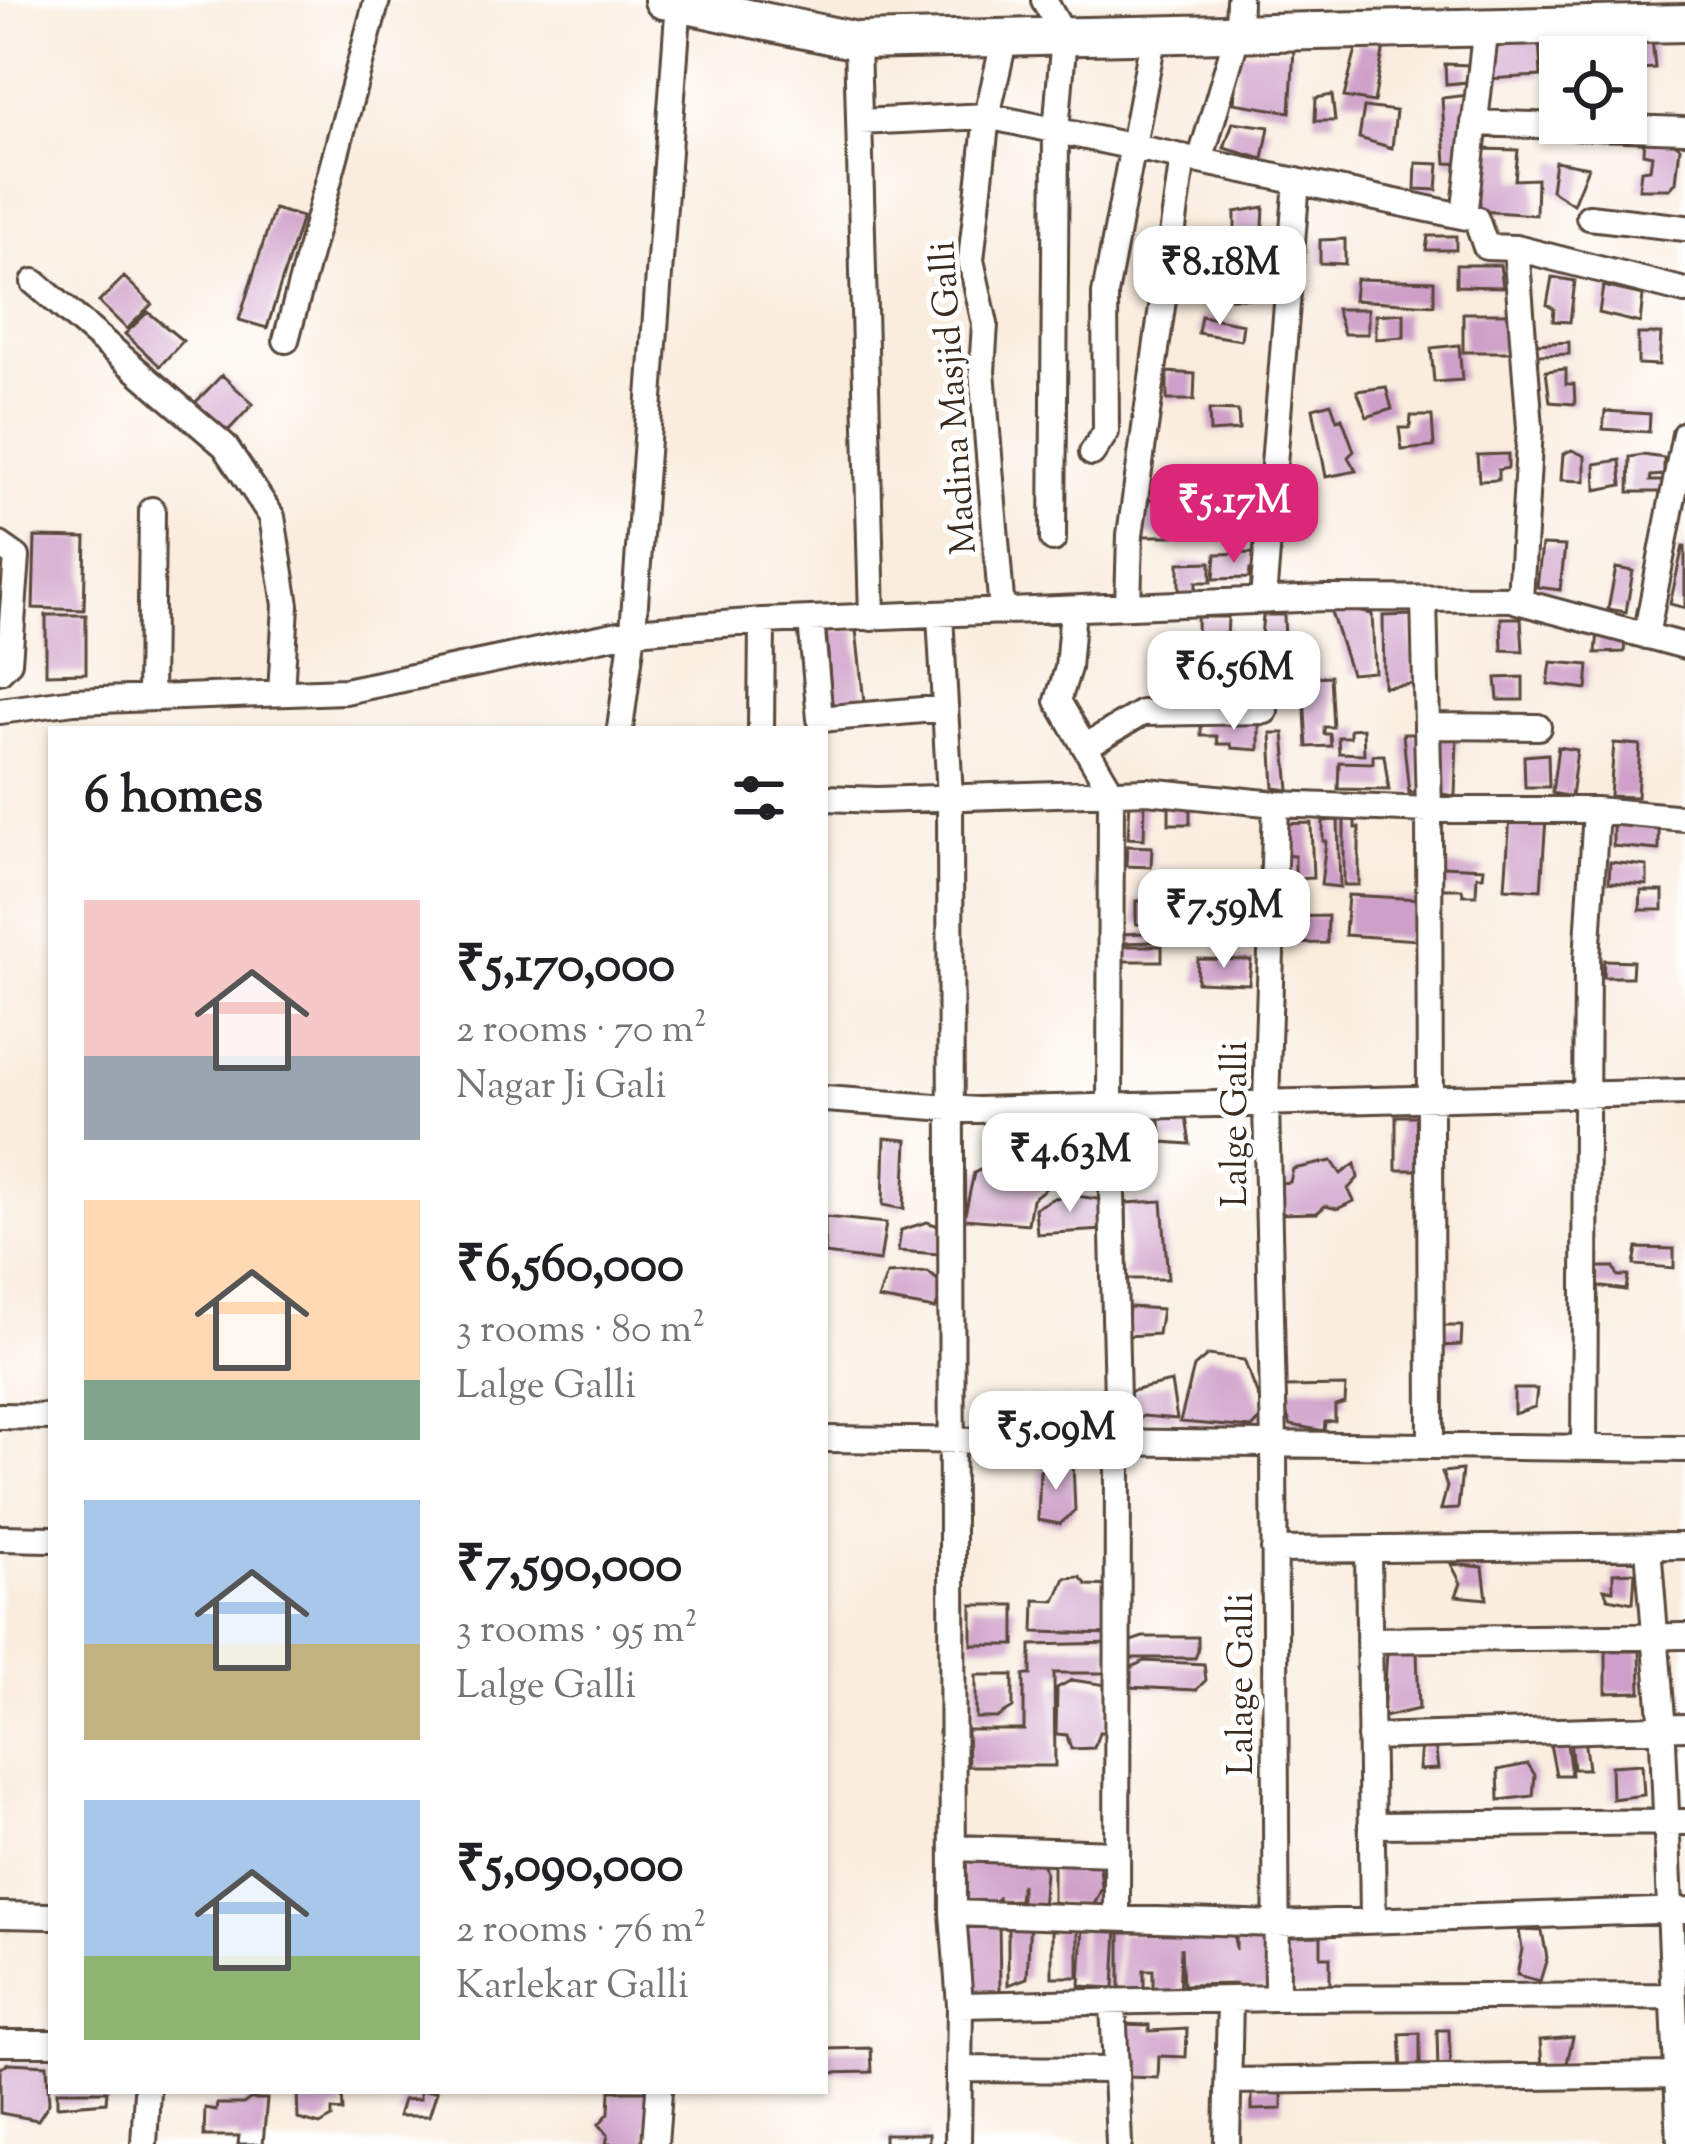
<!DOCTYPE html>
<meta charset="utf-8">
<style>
body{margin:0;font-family:"Sorts Mill Goudy",serif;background:#f2f2f2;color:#202124;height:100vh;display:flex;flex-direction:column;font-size:45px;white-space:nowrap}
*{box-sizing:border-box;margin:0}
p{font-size:39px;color:#757577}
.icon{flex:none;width:66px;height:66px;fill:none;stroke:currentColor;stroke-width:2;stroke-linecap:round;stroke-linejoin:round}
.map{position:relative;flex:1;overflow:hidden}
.panel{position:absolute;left:48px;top:726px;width:780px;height:1368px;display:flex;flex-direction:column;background:#fff;border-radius:0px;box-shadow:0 3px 9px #0004}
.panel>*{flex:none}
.controls{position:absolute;left:1539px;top:36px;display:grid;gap:24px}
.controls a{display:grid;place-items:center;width:108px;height:108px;border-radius:0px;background:#fff;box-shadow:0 3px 9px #0004;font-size:60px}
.price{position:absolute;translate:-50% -102px;padding:0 27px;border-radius:24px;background:#fff;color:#222;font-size:39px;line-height:78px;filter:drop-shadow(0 3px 6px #0008)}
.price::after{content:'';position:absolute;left:50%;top:72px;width:36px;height:27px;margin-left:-18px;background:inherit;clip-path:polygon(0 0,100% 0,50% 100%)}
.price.selected{background:#db2777;color:#fff}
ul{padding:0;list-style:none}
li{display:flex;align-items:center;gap:36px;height:300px;padding:0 36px}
li span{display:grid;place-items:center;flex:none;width:336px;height:240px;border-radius:0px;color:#555}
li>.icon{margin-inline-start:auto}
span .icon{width:144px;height:144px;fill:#fffc;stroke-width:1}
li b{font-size:51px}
h2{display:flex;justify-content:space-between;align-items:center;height:144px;padding:0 36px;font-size:51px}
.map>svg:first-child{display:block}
</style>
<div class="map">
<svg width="1685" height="2144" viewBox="0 0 1685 2144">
<rect width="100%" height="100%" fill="#fff"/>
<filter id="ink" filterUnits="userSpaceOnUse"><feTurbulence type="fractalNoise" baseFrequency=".00833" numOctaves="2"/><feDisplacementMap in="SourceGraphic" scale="24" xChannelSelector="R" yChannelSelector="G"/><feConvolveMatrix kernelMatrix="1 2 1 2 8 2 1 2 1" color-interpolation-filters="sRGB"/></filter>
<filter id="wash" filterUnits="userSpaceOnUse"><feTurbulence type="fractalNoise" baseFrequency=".004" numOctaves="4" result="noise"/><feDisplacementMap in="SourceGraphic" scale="48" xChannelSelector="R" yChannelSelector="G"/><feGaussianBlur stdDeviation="2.7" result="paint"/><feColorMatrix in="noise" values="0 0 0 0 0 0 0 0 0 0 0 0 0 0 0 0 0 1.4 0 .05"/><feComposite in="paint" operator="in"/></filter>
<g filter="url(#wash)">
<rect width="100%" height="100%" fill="#f9edde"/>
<g id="blocks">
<path fill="#ce9fc8" d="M1539,36L1541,76L1488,79L1491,39Z
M1652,38L1655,68L1638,69L1632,41Z
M1358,42L1384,46L1374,102L1344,97Z
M1294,50L1290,112L1234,103L1240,51Z
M1445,64L1469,65L1467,82L1446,84Z
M1332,95L1335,121H1315L1316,98Z
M1469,95L1470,164L1446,163L1442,98Z
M1364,107L1396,111L1392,148L1359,138Z
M1233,122L1269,127L1263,159L1224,148Z
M1644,138L1670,140L1680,147L1676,182L1670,189H1639L1641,170L1650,169L1652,155L1643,153Z
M1479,149L1518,150L1515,180L1537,179L1536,215L1480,211Z
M1555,161L1588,167L1573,204L1551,190Z
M1416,163L1439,164L1437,190L1415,189Z
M1264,207L1262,244L1235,245V212Z
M274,209L302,217L267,328L239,320Z
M1428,236H1456V250H1426Z
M1345,239V264L1320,263V240Z
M1184,256L1217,260L1214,277L1183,273Z
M1456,265H1500L1503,287L1456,286Z
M1228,267L1259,269L1255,298H1227Z
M124,277L152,304L127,329L99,302Z
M1552,277L1575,281L1570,322L1553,321L1554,309L1547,305Z
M1356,279L1434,281V305L1354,300Z
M1603,286L1643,295L1640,323L1599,313Z
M1336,309H1368V334H1344Z
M148,312L183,341L160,366L125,334Z
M1404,313V337L1376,339V315Z
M1463,313H1516V352H1463Z
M1201,316L1243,324L1241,340L1198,333Z
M1638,334H1661L1659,365L1638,364Z
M1569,342V354L1537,355L1536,344Z
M1459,345L1462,380L1434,382L1431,348Z
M1566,369V384H1574L1575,404L1550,402L1546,371Z
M1167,372L1195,374L1194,400H1167Z
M222,375L253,404L224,435L193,405Z
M1386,387L1392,409L1367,417L1357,391Z
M1331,403L1337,420L1342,418L1354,451L1348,457L1356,471L1326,477L1313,408Z
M1209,410L1238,411L1239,430L1210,432Z
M1605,411L1650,414L1649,432L1603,429Z
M1411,416H1432L1434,447L1402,450L1399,428H1410Z
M1572,450L1585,456V481L1561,480L1563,454Z
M1508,454V468L1498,470V480L1479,481L1477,455Z
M1643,455L1664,458V475L1651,476L1650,481H1665L1664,492H1629L1630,457Z
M1620,460L1622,485L1596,490L1595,464Z
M1201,489H1227V513L1215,512V526H1196Z
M1191,499L1190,524H1174V536H1141L1143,500Z
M35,537L86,538L84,610L33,608Z
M1542,545L1565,546L1560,590L1537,587Z
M1683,546H1685V608L1670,604Z
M1255,553L1256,571L1250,570L1249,578L1214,579L1216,554Z
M1211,562V582H1196V594L1179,593V563Z
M1616,568L1633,571L1626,612L1608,609Z
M1329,606L1372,614L1375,672L1351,674Z
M46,615H86V673L46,674Z
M1263,615H1284L1285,640H1307L1306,658L1313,659L1309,673L1272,674L1273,650L1260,648Z
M1412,615L1414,684L1384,687L1383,616Z
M1197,617H1228L1227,641L1220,640L1221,664L1198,662Z
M1501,618H1521L1523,651L1502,650Z
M826,630H856L864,702L833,718Z
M1598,632L1626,633L1624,652L1596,653Z
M1551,662L1589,665L1587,689L1548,684Z
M1150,667H1168L1166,704L1149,703Z
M1236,667L1248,668L1249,702L1236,700Z
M1330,676L1333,727H1324V734H1330L1331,746L1307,747L1304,692L1292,693L1291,678Z
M1523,677V700H1498L1496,678Z
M1201,720H1259V750L1232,748L1231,744H1218L1217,736H1201Z
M1363,728L1364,754L1339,753L1338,737H1350V729Z
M1438,730H1462L1461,740L1457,739L1455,796L1435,793Z
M1271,733H1284L1289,790L1274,788Z
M1403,734H1418L1421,791L1409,793Z
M1614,743L1640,745L1637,797L1610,796Z
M1558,747L1577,750L1571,797L1552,793Z
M1548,754L1549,787H1525L1524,756Z
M1373,755H1384L1389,790L1338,789L1339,762L1373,763Z
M1169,798H1190V824H1169Z
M1130,800L1145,801L1144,839L1128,838Z
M1510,816L1546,818L1541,890L1505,888Z
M1344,819H1355V828H1359V885H1344Z
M1338,820L1340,887L1321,885L1326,841H1323V821Z
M1311,823L1313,878L1295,879V856L1279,855L1280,824Z
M1613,823L1659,826V850L1613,846Z
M1127,846L1152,847L1151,867L1126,866Z
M1610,862L1647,866V885L1609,882Z
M1442,866L1484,868L1483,876H1477L1476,895H1463L1462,889H1442Z
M1214,884L1238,887L1236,906L1213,904Z
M1641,891H1663V910H1640Z
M1348,895L1419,899L1417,940L1345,935Z
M1136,901L1170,902V925L1136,924Z
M1328,916L1327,943L1276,944V917Z
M1194,920L1258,921L1257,938L1122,943L1121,934L1195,931Z
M1122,946H1162V961H1122Z
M1198,959L1251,960L1249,984L1197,982Z
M1604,960L1633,961L1632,977H1603Z
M1159,1114L1186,1117L1190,1144L1162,1142Z
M1396,1116H1423L1417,1170H1396Z
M885,1138L907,1140L904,1209L883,1205Z
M1004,1158H1044L1050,1185L1032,1199L1028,1224L964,1219L974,1173Z
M1332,1161L1341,1174L1355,1164L1358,1178L1348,1189L1354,1201L1337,1209L1325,1206L1317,1213L1277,1214L1280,1183L1290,1182L1293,1169Z
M1077,1196L1104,1200V1230L1037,1234L1035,1208L1054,1198Z
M1162,1201L1168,1279H1122L1127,1269L1126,1203Z
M825,1217L886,1223L880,1261L825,1254Z
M927,1222L947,1229L939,1254L898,1251L901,1230Z
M1637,1248L1674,1249V1268L1634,1265Z
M1597,1267H1614L1618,1276H1628L1626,1290L1595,1286Z
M928,1272L945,1286L935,1309L878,1299L887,1274Z
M1129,1307L1162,1309L1158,1334L1127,1336Z
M1437,1326H1462L1461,1345L1437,1346Z
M1208,1355L1244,1360L1265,1414L1252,1428L1180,1422L1194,1367Z
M1171,1382L1177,1419L1143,1416L1126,1430L1123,1393Z
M1346,1386L1345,1403L1335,1406V1421L1325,1422L1324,1431L1291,1425L1281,1401L1283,1387Z
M1514,1389H1537L1535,1407L1514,1414Z
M1052,1463L1073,1464L1075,1510L1060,1524L1038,1520L1040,1471Z
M1462,1470L1458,1509L1441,1510L1447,1487L1442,1472Z
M1451,1564L1483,1567L1487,1599L1456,1596L1461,1583Z
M1635,1572L1633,1603L1608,1598L1604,1589L1613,1590V1573Z
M1080,1577L1087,1585L1115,1586L1113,1634L1034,1632L1035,1600L1055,1601L1065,1578Z
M972,1605H1015V1645H972Z
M1143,1637H1198V1651L1195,1658H1127L1128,1642Z
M1112,1643L1109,1673H1054L1055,1766H968L967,1730H1024V1675H1031V1645Z
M1606,1651H1640L1641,1692L1606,1693Z
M1387,1652H1417L1419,1709L1383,1717Z
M1144,1661L1204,1664L1206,1680L1196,1690L1128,1687L1130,1668Z
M976,1675H1013V1708L997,1718H976Z
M1072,1680L1107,1685L1108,1732H1099L1094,1748L1071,1749L1067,1735L1056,1734L1057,1688Z
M1566,1736L1571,1775H1556L1549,1739Z
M1584,1738L1588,1769H1573L1570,1740Z
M1421,1743H1435L1438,1769L1419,1770Z
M1528,1764L1535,1775L1533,1796L1499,1800L1498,1770Z
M1642,1764L1644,1795L1612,1799L1611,1766Z
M1014,1855L1023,1862H1042L1045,1872L1042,1908H1021V1884L1019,1900L998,1901V1898L989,1906L961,1903L960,1860Z
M1063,1857H1090L1100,1867L1102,1888L1093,1907L1053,1902V1864Z
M1030,1919L1027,1978L1008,1985V1923Z
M981,1922H999L1000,1991L959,1992L958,1926H978Z
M1083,1925L1117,1927L1114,1988L1080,1986Z
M1052,1929H1078V1977H1052Z
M1236,1930H1274V1989H1236V1984L1183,1985L1181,1947L1179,1997L1153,1988V1970H1144V1991H1120V1933H1234L1236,1950Z
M1321,1930V1957H1330V1989L1284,1990L1278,1931Z
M1519,1930L1542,1931L1547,1958L1540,1981L1517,1975L1522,1949Z
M1120,2024L1149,2025V2031L1187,2029L1186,2057L1159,2056L1158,2078L1128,2077L1129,2061H1119Z
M1437,2030H1449L1450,2074H1438Z
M1420,2033V2072H1402L1400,2034Z
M1573,2037L1567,2063L1542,2066L1540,2040Z
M871,2048L872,2072L825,2073V2049Z
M8,2063L47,2065L49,2103L38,2120L0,2113V2069Z
M1252,2086H1282V2109L1252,2110Z
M57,2091H107L106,2102L57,2106Z
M297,2091H342L343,2111L332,2110V2118L320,2125L298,2119Z
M420,2091H437L429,2116H398L403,2100L420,2099Z
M610,2091H650L647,2144H606L608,2135L599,2124L609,2113Z
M250,2099H267L263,2144H238L239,2136H204L205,2108L216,2110L217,2104H243Z
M884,2134H929V2144H884Z"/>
</g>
</g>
<g filter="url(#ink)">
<use href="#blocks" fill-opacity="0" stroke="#58473b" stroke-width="3"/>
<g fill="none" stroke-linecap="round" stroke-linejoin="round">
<g stroke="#58473b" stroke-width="30">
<path id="minor" d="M1044,0L1064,36L1056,131L1053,539
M857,41L872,618
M859,122L987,116L1476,219L1486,247L1516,248L1685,291
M1474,123L1685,130
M1200,161L1238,32L1239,0
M1464,216L1486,26
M1589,217L1685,228
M1516,248L1530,428L1520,599
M34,282L225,446L272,517L286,605L281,693
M286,340L377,0
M1092,453L1106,432L1105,294L1154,34
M0,545L17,557L9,662L0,671
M1424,599L1429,810L1431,1446
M1263,600L1297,181
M1128,606L1130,535L1183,157
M1073,609L1068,668L1058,701L1111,791L1110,1107L1118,1442L1117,1918
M1002,612L982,371L985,324L971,260L987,116L1005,37
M940,615L950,797L953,1913L1276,1924L1685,1910
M811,620L820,719L945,708
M1646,636L1685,434
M150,698L152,510
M0,711L74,701L345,691L633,631L762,621L1325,598L1520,599L1517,601L1685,646
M1427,726L1538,727
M620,729L633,631L679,0
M761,729L762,621
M1086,746L1142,713L1265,711
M825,798L877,800L1147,791L1276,804L1429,810H1596L1685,818
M1276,804L1266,1103L1274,1444L1277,1998
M825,1099L977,1110L1685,1092
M0,1416L51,1417
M825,1439L1685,1449
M1584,1448L1587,960L1596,810
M0,1538L51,1539
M1648,1548L1662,1718L1680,2144
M1274,1550L1685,1546
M1368,1551L1373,1919
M1369,1640L1685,1636
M1370,1737L1685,1727
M1371,1825L1685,1822
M953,1848L1117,1853
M953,1913L960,2005L958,2144
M0,1915L51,1916
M1113,2002L1119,2144
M960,2005L1277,1998L1673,1996
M0,2043H51
M959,2069L1116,2070
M1229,2081L1677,2075
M144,2144L147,2091
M655,2144L659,2091
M1227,2144L1230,1999"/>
</g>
<g stroke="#58473b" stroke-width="42">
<path id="highway" d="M663,0L857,41L1685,23"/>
</g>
<use href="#minor" stroke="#fff" stroke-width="24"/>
<use href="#highway" stroke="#fff" stroke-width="36"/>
</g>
</g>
<g text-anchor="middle" stroke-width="10" stroke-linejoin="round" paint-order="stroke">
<g font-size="36" fill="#3b2a1e" stroke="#fff">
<text transform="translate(951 398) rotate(-94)" y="13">Madina Masjid Galli</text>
<text transform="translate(1233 1124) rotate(-90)" y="13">Lalge Galli</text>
<text transform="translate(1239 1684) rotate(-90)" y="13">Lalage Galli</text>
</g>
</g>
</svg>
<div class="controls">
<a><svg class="icon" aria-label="locate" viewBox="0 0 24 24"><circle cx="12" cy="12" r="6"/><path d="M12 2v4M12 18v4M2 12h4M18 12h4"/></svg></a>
</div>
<b class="price" style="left:1220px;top:328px">₹8.18M</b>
<b class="price selected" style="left:1234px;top:566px">₹5.17M</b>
<b class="price" style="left:1234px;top:733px">₹6.56M</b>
<b class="price" style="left:1224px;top:971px">₹7.59M</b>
<b class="price" style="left:1070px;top:1215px">₹4.63M</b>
<b class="price" style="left:1056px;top:1493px">₹5.09M</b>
<section class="panel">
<h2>6 homes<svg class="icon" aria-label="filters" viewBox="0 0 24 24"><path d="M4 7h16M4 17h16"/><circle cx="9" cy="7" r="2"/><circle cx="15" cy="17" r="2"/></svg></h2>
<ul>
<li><span style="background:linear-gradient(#f6c9c9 65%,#9aa5b1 0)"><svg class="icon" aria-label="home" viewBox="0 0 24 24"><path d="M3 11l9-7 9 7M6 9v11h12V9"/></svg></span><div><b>₹5,170,000</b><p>2 rooms · 70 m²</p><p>Nagar Ji Gali</p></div></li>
<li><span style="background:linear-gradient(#ffd9b3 75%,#7fa58c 0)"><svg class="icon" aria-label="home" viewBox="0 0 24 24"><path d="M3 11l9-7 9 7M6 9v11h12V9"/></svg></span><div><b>₹6,560,000</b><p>3 rooms · 80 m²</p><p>Lalge Galli</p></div></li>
<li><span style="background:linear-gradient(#a9c7e8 60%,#c2b280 0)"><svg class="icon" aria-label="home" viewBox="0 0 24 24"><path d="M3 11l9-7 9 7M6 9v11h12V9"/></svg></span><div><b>₹7,590,000</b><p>3 rooms · 95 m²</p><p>Lalge Galli</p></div></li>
<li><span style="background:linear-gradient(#a9c7e8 65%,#8fb573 0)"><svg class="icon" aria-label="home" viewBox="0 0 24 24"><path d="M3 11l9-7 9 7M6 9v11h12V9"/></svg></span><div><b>₹5,090,000</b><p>2 rooms · 76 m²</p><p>Karlekar Galli</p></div></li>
</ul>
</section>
</div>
